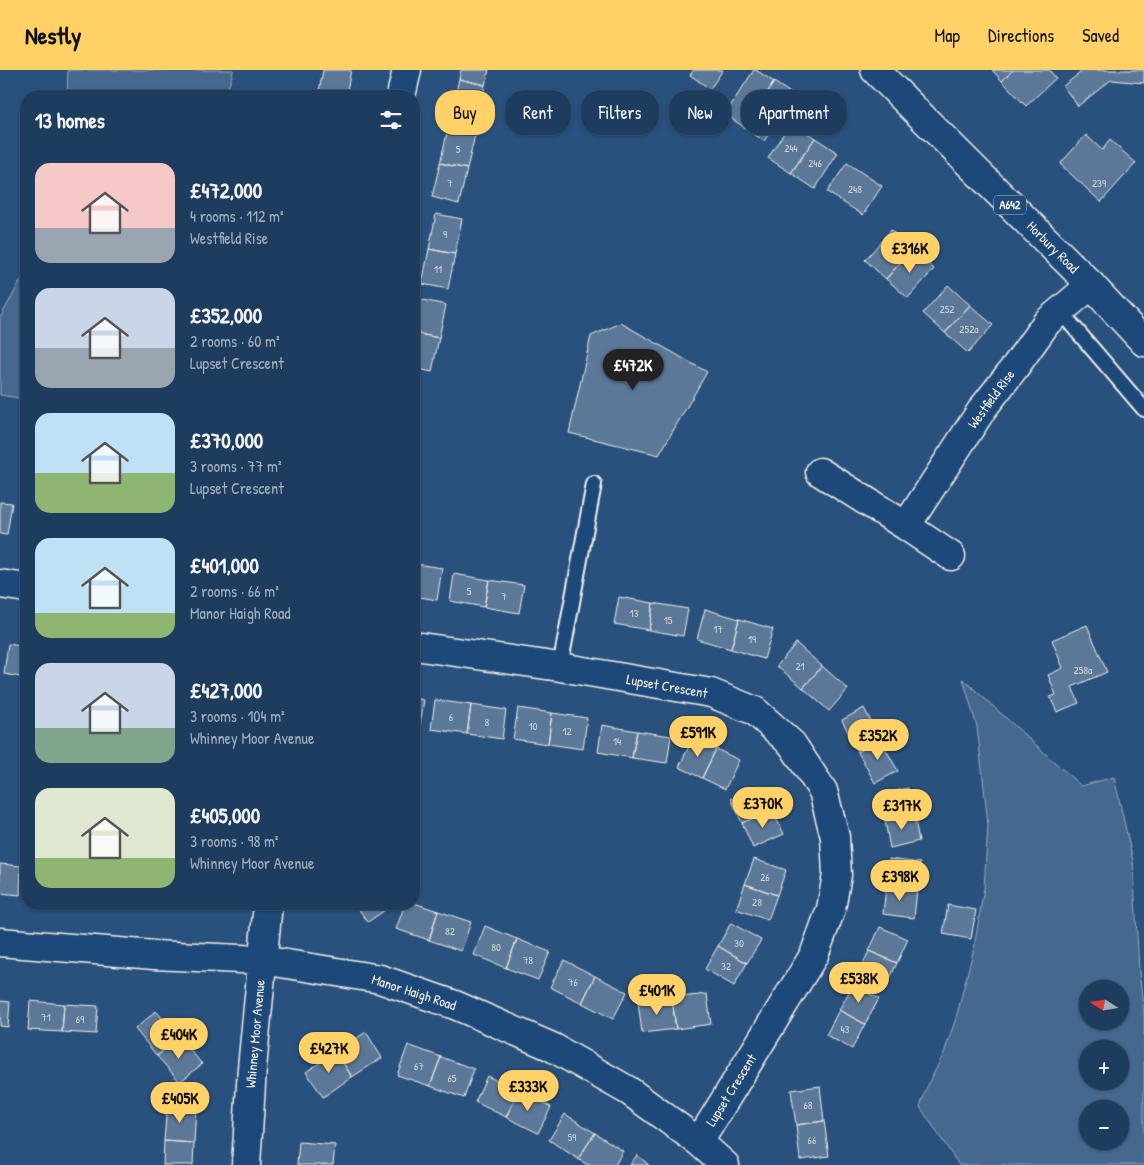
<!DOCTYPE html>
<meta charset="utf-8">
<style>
body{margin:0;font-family:"Patrick Hand",sans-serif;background:#2b4867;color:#f1f3f6;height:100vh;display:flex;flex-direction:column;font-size:19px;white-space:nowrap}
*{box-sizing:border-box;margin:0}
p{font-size:16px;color:#a1aebc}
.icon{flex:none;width:28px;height:28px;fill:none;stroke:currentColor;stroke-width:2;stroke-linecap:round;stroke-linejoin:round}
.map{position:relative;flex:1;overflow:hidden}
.details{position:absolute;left:20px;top:20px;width:400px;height:820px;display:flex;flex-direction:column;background:#1e3d5e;border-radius:20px;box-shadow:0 1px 4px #0004,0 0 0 1px #3c5673}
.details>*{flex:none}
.top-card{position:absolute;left:435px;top:20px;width:475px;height:45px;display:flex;gap:10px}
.needle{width:32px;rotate:282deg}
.buttons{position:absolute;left:1079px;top:910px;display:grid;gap:10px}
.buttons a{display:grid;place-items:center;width:50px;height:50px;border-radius:50%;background:#1e3d5e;box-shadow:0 1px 4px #0004,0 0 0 1px #3c5673;font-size:25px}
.price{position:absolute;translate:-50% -42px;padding:0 11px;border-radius:18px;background:#ffd166;color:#111;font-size:16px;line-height:32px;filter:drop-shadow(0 1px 2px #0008)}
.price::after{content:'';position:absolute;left:50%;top:30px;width:15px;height:11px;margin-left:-8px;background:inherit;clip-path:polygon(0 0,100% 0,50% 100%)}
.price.active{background:#222;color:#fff}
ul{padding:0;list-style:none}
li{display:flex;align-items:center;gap:15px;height:125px;padding:0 15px}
li span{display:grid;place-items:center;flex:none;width:140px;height:100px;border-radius:15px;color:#555}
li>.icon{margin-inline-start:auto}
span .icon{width:60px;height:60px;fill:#fffc;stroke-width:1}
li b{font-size:21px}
h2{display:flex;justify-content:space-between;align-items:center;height:60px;padding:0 15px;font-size:21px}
.pill{padding:0 18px;border-radius:20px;background:#1e3d5e;box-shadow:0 1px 4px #0004,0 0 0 1px #3c5673;font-size:18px;line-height:45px}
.pill.active{background:#ffd166;color:#111}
header{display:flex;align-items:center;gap:30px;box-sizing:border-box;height:70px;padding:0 25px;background:#ffd166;color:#111}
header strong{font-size:24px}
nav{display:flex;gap:28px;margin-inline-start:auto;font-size:18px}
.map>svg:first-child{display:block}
</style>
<header>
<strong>Nestly</strong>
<nav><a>Map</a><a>Directions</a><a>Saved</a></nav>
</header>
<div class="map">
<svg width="1144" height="1095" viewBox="0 0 1144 1095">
<rect width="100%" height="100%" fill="#28517e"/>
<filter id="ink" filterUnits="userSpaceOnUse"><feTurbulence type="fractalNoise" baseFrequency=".02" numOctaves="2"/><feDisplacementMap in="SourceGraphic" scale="10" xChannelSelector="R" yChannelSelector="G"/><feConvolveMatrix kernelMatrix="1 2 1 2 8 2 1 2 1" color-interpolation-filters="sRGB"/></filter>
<g filter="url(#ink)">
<path fill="#45688e" stroke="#9cacbb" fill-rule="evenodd" d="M68,0H233V2L226,26H67Z
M26,201V329L0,325V248Z
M963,609L1081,716L1114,707L1133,791L1139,902L1144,943V1095H959L920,1037L927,1017L944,983L956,948L974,878L984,818L988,755L982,699L977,657ZM1088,919H1120V951H1088ZM1088,979H1120V1011H1088ZM1088,1039H1120V1071H1088Z"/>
<path fill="#5b7899" stroke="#f4f1e8" d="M323,0H351L346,26H339L319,22Z
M461,0H489L485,15L459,9Z
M694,0H723L710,19L690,5Z
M754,0H756L774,12L745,58L725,44Z
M992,0H1013L1002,11Z
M1013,0H1049L1056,8L1026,36L1002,11Z
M1084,0H1144V13L1111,10L1078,36L1063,16Z
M459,9L485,15L477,49L451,43Z
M774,12L795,26L764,71L745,58Z
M791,52L815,68L791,103L768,88Z
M448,59L475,65L467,99L440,93Z
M1086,65L1102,80L1110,70L1136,93L1101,132L1060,94Z
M815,68L838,83L815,119L791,103Z
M440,93L467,99L459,134L432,127Z
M847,93L882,116L863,145L827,122Z
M436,144L462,149L455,184L429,179Z
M891,160L912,179L886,209L865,190Z
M429,179L455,184L448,219L422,214Z
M912,179L934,199L908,228L886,209Z
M948,215L970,235L945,263L923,243Z
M418,229L446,235L439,268L414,263V249Z
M970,235L993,255L968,283L945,263Z
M621,253L707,302L659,385L569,363L591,266Z
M414,263L439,268L432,302L414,298Z
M414,314L420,315L414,349Z
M0,432L12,433L7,465L0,464Z
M416,494L442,498L437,530L414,526V508Z
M454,504L489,510L484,537L450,531Z
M489,510L524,515L519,543L484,537Z
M619,527L653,533L649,560L614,554Z
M653,533L688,539L683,566L649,560Z
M705,539L739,549L731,579L697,569Z
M739,549L773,559L764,589L731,579Z
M1087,555L1107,602L1072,617L1079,633L1057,642L1050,627L1056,625L1048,605L1063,598L1052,570Z
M796,573L822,596L803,618L777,596Z
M8,574L26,577V608L4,604Z
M822,596L848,619L829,641L803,618Z
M414,628L424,630L419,660L414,659Z
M435,630L471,635L467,664L431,659Z
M471,635L506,640L502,669L467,664Z
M518,638L552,643L548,674L513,669Z
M864,638L880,669L858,682L842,650Z
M552,643L587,648L583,679L548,674Z
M602,655L637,661L632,688L598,682Z
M637,661L671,666L667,693L632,688Z
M693,668L716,679L702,708L679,697Z
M880,669L898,701L875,713L858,682Z
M716,679L739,690L725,719L702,708Z
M761,715L772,740L742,753L731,729Z
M908,718L914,745L885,751L879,725Z
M772,740L784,764L753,778L742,753Z
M914,745L919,771L890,778L885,751Z
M754,789L786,800L777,825L745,814Z
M889,789L920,793L917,820L886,817Z
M0,794L21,796L20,825L0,823Z
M745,814L777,825L768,850L736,839Z
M886,817L917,820L914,848L883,844Z
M414,833L438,841L429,870L396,859L405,834H414Z
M355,834H391L392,835L368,852Z
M948,835L976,840L971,869L943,864Z
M438,841L471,852L461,881L429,870Z
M731,853L761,870L747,893L718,876Z
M485,856L517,869L506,898L474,885Z
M880,857L908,869L897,893L869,881Z
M517,869L550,882L538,910L506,898Z
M718,876L747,893L734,916L705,899Z
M869,881L897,893L886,917L858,904Z
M564,890L595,906L582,933L550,917Z
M595,906L627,922L613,949L582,933Z
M853,915L879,929L865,954L839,940Z
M707,924L711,954L676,959L672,928Z
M672,928L676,959L642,963L638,932Z
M0,931L10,932L8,957L0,956Z
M30,931L64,934L62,962L28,960Z
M64,934L98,936L96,964L62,962Z
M839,940L865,954L852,979L826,965Z
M156,941L179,967L157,986L135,959Z
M366,962L382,988L352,1007L336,982Z
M179,967L202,994L180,1012L157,986Z
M408,975L441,987L430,1016L397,1005Z
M336,982L352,1007L323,1027L306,1002Z
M441,987L474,999L464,1028L430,1016Z
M487,1006L519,1021L506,1047L475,1032Z
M820,1016L824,1051L796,1055L791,1020Z
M519,1021L551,1037L538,1063L506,1047Z
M167,1035L196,1038L194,1073L164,1071Z
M565,1044L595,1063L578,1089L549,1070Z
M824,1051L829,1086L800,1090L796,1055Z
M595,1063L623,1081L615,1095H588L578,1089Z
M164,1071L194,1073L193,1095H163Z
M299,1072L335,1075L333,1095H297Z
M637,1085L649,1095H630Z"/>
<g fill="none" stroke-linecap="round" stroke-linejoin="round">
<g stroke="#f4f1e8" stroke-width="18">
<path id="service" d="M1060,241L1144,339
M560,597L594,414"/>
</g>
<g stroke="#f4f1e8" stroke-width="31">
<path id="minor" d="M401,26L407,0
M820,402L906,456L983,338L1015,297L1047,252L1091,215
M906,456L951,486
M0,514L26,518
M414,576L560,597L711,623L755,641L792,674L823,721L835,767L837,805L831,839L814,885L699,1072
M0,872L154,885L262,890L380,909L455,935L552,977L629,1021L699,1072L725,1095
M246,1095L252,998L268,834"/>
</g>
<g stroke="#f4f1e8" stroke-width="31">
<path id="trunk" d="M875,0L1091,215L1144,272"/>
</g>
<use href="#service" stroke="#1f4a7a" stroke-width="14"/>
<use href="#minor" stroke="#1f4a7a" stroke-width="28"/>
<use href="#trunk" stroke="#1f4a7a" stroke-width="28"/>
</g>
</g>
<g text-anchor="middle" stroke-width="4" stroke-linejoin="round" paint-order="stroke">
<g font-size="11" fill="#ced3d4">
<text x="791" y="82">244</text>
<text x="458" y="83">5</text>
<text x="815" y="97">246</text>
<text x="450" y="117">7</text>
<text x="1099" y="117">239</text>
<text x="855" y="123">248</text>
<text x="445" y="168">9</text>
<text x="438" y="203">11</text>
<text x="947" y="243">252</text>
<text x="969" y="263">252a</text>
<text x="469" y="525">5</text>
<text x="504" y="530">7</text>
<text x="634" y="547">13</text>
<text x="668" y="554">15</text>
<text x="718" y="563">17</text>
<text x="752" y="573">19</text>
<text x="800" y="600">21</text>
<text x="1083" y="604">258a</text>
<text x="451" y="651">6</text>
<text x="487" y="656">8</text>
<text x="533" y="660">10</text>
<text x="567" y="665">12</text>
<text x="617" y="675">14</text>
<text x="765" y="811">26</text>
<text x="757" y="836">28</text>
<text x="450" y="865">82</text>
<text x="739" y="877">30</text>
<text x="496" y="881">80</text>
<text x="528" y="894">78</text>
<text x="726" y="900">32</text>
<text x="573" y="916">76</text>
<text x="46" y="951">71</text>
<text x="80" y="953">69</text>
<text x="845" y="963">43</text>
<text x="419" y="1000">67</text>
<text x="452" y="1012">65</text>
<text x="808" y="1039">68</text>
<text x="572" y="1071">59</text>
<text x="812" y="1074">66</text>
</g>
<rect fill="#1f4a7a" stroke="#b4bfc7" stroke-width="1" x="994" y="125.5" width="32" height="19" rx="4"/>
<g font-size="12" font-weight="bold" fill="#f4f1e8">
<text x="1010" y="139">A642</text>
</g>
<g font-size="14" fill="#f4f1e8" stroke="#1f4a7a">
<text transform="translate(1053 177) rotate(45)" y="5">Horbury Road</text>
<text transform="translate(991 329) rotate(-54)" y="5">Westfield Rise</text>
<text transform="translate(667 616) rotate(10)" y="5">Lupset Crescent</text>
<text transform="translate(414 922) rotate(18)" y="5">Manor Haigh Road</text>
<text transform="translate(255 964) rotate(-85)" y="5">Whinney Moor Avenue</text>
<text transform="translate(731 1020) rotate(-58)" y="5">Lupset Crescent</text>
</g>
</g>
</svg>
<div class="buttons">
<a><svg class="needle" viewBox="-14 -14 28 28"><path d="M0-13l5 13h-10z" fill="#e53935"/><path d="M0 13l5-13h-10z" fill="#a1aebc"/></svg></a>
<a>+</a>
<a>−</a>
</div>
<b class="price" style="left:910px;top:204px">£316K</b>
<b class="price active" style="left:633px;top:321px">£472K</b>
<b class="price" style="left:698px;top:688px">£591K</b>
<b class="price" style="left:878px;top:691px">£352K</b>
<b class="price" style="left:763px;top:759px">£370K</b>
<b class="price" style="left:902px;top:761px">£317K</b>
<b class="price" style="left:900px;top:832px">£398K</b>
<b class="price" style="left:859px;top:934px">£538K</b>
<b class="price" style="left:657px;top:946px">£401K</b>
<b class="price" style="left:179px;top:990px">£404K</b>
<b class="price" style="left:329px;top:1004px">£427K</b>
<b class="price" style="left:528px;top:1042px">£333K</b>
<b class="price" style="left:180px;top:1054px">£405K</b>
<div class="top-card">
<a class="pill active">Buy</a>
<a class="pill">Rent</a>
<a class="pill">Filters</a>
<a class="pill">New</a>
<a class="pill">Apartment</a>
</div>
<section class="details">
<h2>13 homes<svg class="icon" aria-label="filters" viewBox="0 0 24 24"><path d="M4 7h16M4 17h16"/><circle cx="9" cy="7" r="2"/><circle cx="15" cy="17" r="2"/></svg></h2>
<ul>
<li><span style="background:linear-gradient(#f6c9c9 65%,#9aa5b1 0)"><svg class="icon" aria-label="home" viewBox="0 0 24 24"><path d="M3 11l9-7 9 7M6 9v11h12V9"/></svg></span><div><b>£472,000</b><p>4 rooms · 112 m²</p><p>Westfield Rise</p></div></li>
<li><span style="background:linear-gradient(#c9d6e8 60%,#9aa5b1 0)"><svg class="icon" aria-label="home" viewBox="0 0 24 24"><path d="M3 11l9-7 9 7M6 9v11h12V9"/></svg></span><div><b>£352,000</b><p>2 rooms · 60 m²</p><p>Lupset Crescent</p></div></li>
<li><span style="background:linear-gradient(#bfe0f5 60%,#8fb573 0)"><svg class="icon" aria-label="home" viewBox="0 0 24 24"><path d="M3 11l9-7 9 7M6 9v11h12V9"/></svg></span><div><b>£370,000</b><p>3 rooms · 77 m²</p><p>Lupset Crescent</p></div></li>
<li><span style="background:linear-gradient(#bfe0f5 75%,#8fb573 0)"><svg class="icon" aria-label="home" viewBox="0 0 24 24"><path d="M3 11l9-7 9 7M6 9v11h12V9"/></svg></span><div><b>£401,000</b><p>2 rooms · 66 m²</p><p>Manor Haigh Road</p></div></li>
<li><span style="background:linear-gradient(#c9d6e8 65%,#7fa58c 0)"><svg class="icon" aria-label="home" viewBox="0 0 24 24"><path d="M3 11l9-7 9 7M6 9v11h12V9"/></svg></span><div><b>£427,000</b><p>3 rooms · 104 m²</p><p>Whinney Moor Avenue</p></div></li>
<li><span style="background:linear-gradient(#dfe7d0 70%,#8fb573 0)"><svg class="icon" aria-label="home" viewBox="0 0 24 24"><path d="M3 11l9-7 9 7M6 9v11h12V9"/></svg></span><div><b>£405,000</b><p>3 rooms · 98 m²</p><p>Whinney Moor Avenue</p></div></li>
</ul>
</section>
</div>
